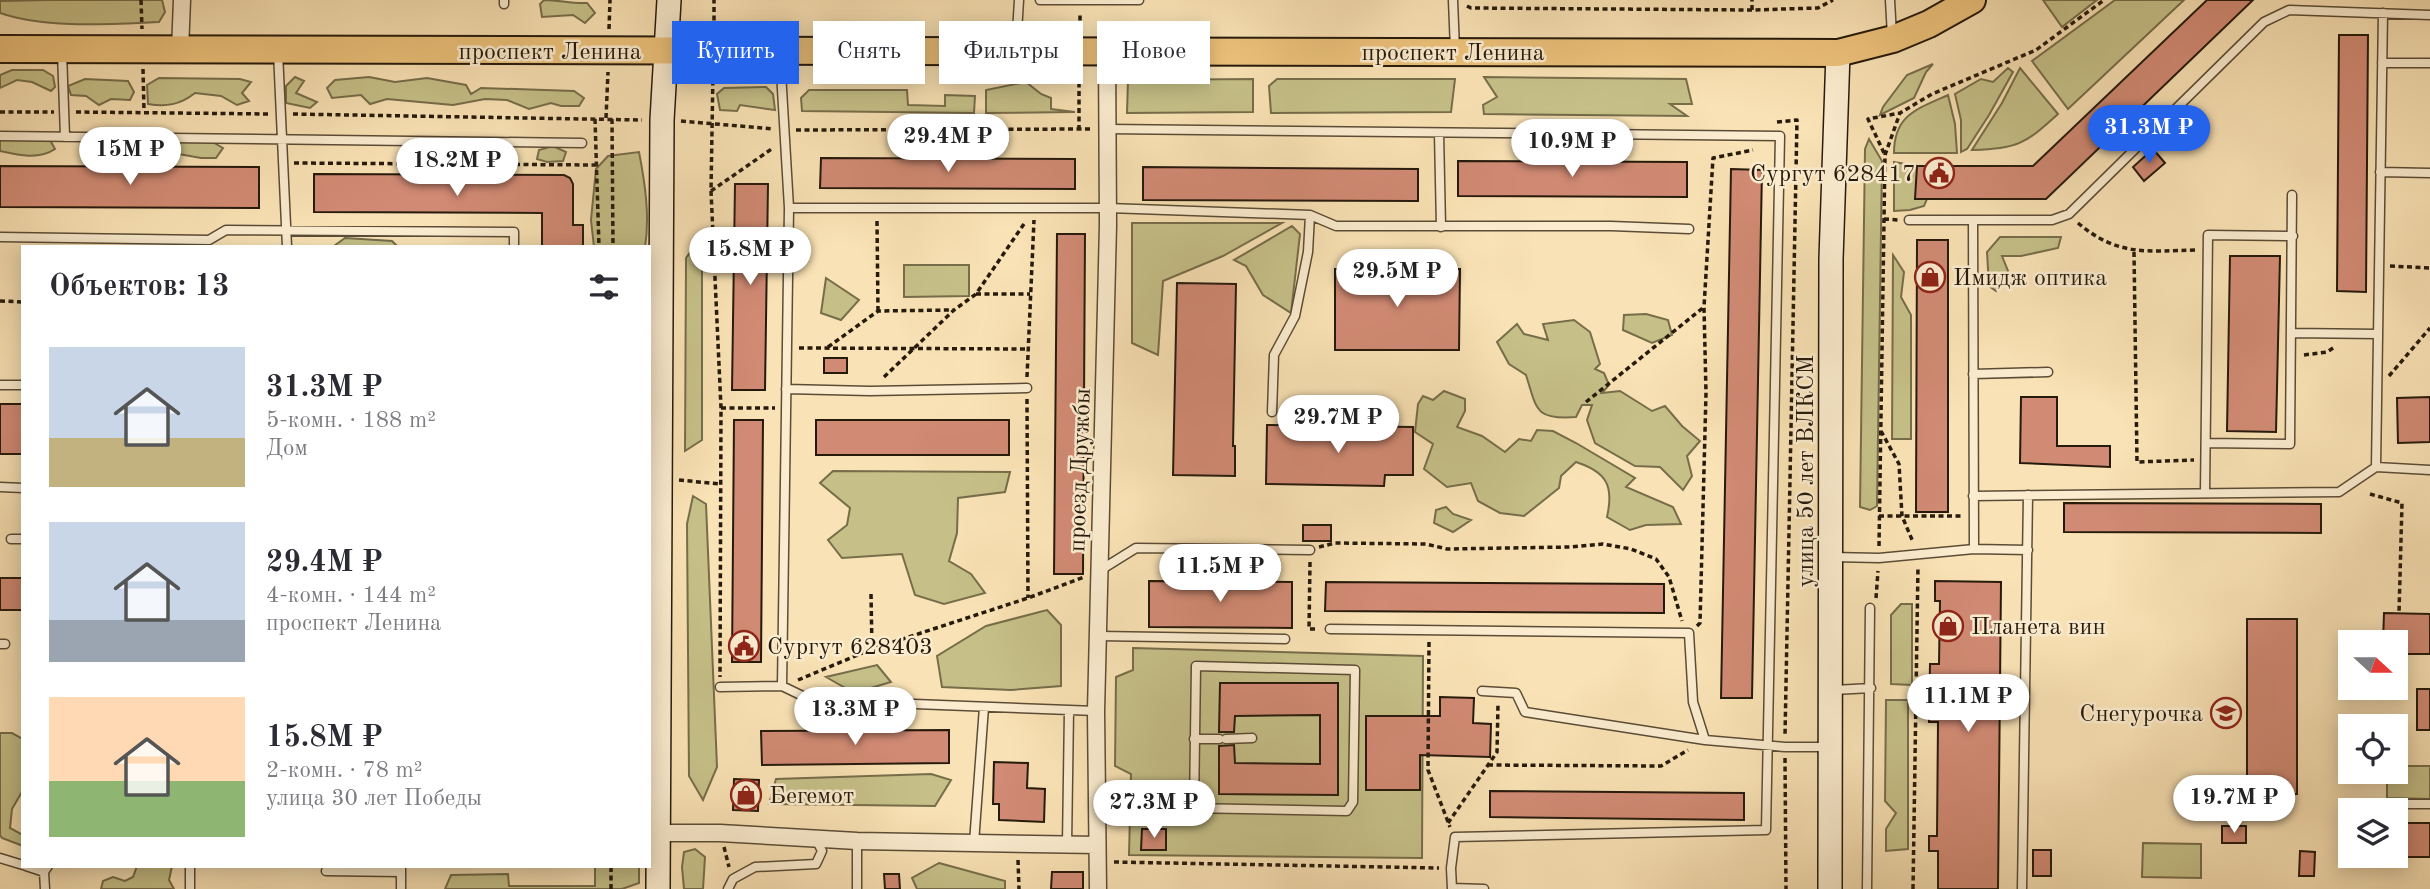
<!DOCTYPE html>
<html lang="ru">
<meta charset="utf-8">
<style>
body{margin:0;font-family:"Old Standard TT",serif;background:#f2f2f3;color:#2b2b33;height:100vh;display:flex;flex-direction:column;font-size:26px;white-space:nowrap}
*{box-sizing:border-box;margin:0}
p{font-size:23px;color:#7c7c81}
.icon{flex:none;width:38px;height:38px;fill:none;stroke:currentColor;stroke-width:2;stroke-linecap:round;stroke-linejoin:round}
.map{position:relative;flex:1;overflow:hidden}
.panel{position:absolute;left:21px;top:245px;width:630px;height:623px;display:flex;flex-direction:column;background:#fff;border-radius:0px;box-shadow:0 4px 18px #0003}
.panel>*{flex:none}
.banner{position:absolute;left:672px;top:21px;width:665px;height:63px;display:flex;gap:14px}
.needle{width:46px;rotate:111deg}
.buttons{position:absolute;left:2338px;top:630px;display:grid;gap:14px}
.buttons a{display:grid;place-items:center;width:70px;height:70px;border-radius:0px;background:#fff;box-shadow:0 4px 18px #0003;font-size:35px}
.price{position:absolute;translate:-50% -60px;padding:0 16px;border-radius:24px;background:#fff;color:#222;font-size:23px;line-height:46px;filter:drop-shadow(0 2px 4px #0008)}
.price::after{content:'';position:absolute;left:50%;top:42px;width:21px;height:16px;margin-left:-10px;background:inherit;clip-path:polygon(0 0,100% 0,50% 100%)}
.price.active{background:#2563eb;color:#fff}
ul{padding:0;list-style:none}
li{display:flex;align-items:center;gap:21px;height:175px;padding:0 28px}
li span{display:grid;place-items:center;flex:none;width:196px;height:140px;border-radius:0px;color:#555}
li>.icon{margin-inline-start:auto}
span .icon{width:84px;height:84px;fill:#fffc;stroke-width:1}
li b{font-size:30px}
h2{display:flex;justify-content:space-between;align-items:center;height:84px;padding:0 28px;font-size:30px}
.chip{padding:0 24px;border-radius:0px;background:#fff;box-shadow:0 4px 18px #0003;font-size:24px;line-height:63px}
.chip.active{background:#2563eb;color:#fff}
.map>svg:first-child{display:block}
</style>
<div class="map">
<svg width="2430" height="889" viewBox="0 0 2430 889">
<rect width="100%" height="100%" fill="#f9e2b5"/>
<filter id="stains"><feTurbulence type="fractalNoise" baseFrequency=".00286" numOctaves="4"/><feColorMatrix values="0 0 0 0 .2 0 0 0 0 .09 0 0 0 0 .02 0 0 0 .5 -.17"/></filter>
<radialGradient id="worn" r=".72"><stop offset=".6" stop-color="#630" stop-opacity="0"/><stop offset="1" stop-color="#630" stop-opacity=".3"/></radialGradient>
<path fill="#c6c088" stroke="#766d4a" stroke-width="2" d="M50,0H162L165,12L159,22C111,24 46,29 0,13V1Z
M544,0C559,0 572,4 587,3L595,13L585,23L573,15L542,17L540,4Z
M2043,0H2097L2062,27Z
M2115,0H2184L2068,109L2032,61Z
M1933,64L1926,72L1914,98L1880,115L1883,107L1907,75Z
M2008,68L2013,72L1989,115L1967,149L1961,152V120L1955,94L1981,79L1993,82Z
M2020,68L2058,114C2024,145 2018,148 1972,150L2002,103Z
M12,70H43L53,76L55,87L51,91L32,82L17,80L0,88V75Z
M295,77L304,81L296,93L317,102L310,108L286,103V86Z
M369,77L395,82L427,78L466,85L471,94L481,88L574,91L584,98L579,106H561L551,103L529,109L507,100L485,99L453,105L387,99L370,104L361,95L332,98L327,88L335,80Z
M1484,77L1686,79L1692,104H1670L1687,116L1484,114L1483,105L1497,97Z
M159,78L240,79L251,82L242,93L249,101L237,105L221,96L195,93C180,105 166,107 148,104L147,85Z
M85,79L128,81L134,92L130,100L111,99L99,105L86,96L71,95L68,86Z
M1253,79V112L1127,113L1128,80Z
M1277,79H1455L1451,112L1271,113L1269,86Z
M1026,82L1041,94L1051,98V109L1075,112L986,113V90Z
M766,87L773,94L775,110L740,105L737,111L720,110L717,94L724,88Z
M809,90H907L908,105L945,106V95L975,96L974,113L802,111L801,98Z
M1948,95L1955,124L1957,153H1894C1894,115 1917,109 1948,95Z
M27,138L50,140L55,149C39,160 18,155 0,151V140Z
M1869,139L1882,161L1877,506L1870,510L1860,507L1865,149Z
M209,140L223,148L216,158H201L173,153L180,142Z
M553,146L566,152L563,161L547,162L537,159L539,150Z
M639,152C645,183 650,216 645,247H594L591,220L596,169L608,156Z
M1894,162L1917,166L1927,199L1924,206L1910,210L1894,211Z
M1132,223H1282L1223,256L1163,281L1158,355L1132,343Z
M1292,226L1300,234L1291,313L1263,295L1246,266L1234,260Z
M702,236V440L685,451L686,258Z
M2000,237H2061L2058,248L2021,256H2002L2008,271L1996,291L1989,286L1987,252Z
M345,238L392,241L398,247L334,246Z
M1893,255L1904,272L1901,297L1911,315V439H1892Z
M904,265H969V296L904,297Z
M826,278L859,300L841,320L821,313Z
M1646,314L1668,320L1672,335L1652,343L1623,330L1624,315Z
M1574,320L1590,332L1600,364L1595,369L1604,373L1609,385L1602,393L1620,391L1652,411L1665,406L1682,426L1700,441L1687,456L1692,476L1683,490L1660,467L1635,466L1595,443L1587,420L1592,405H1582L1576,417C1535,420 1537,410 1526,375L1509,364L1497,342L1517,324L1524,334L1548,340L1543,324Z
M1444,391L1465,399V411L1457,427L1482,436L1505,452L1519,439L1531,441L1537,430L1553,431L1576,443L1635,478L1626,487L1673,507L1681,524L1646,525L1630,530L1607,517C1614,486 1607,472 1576,462L1561,476L1559,488L1524,516L1500,513L1478,501L1471,483L1447,487L1424,469L1433,444L1415,432L1418,404L1423,396L1433,400Z
M833,471L1010,472L1005,492L958,498L957,533L949,561L971,574L985,593L944,604L915,595L902,554L842,558L828,540L847,525L850,508L820,483Z
M693,496L706,504L717,767L703,800L689,776L687,524Z
M1446,507L1453,514L1471,520L1453,532L1434,523L1436,510Z
M1901,604H1912V685L1891,684V615Z
M1047,610L1061,625V686L1011,690L942,687L937,656L986,626Z
M1133,648L1423,656L1422,858L1129,855L1131,774L1115,766L1116,677L1133,670Z
M877,665L891,682L854,693L826,677Z
M1886,700H1908V849L1886,851V829L1896,813L1885,801Z
M0,733H12L23,739V790L12,809L10,828L23,835V846L2,838L0,835Z
M2396,766H2430V799L2387,798V772H2396Z
M931,774L951,780L935,806L769,804L776,779Z
M2143,843L2201,844V878L2142,877Z
M695,849L705,857L703,889H684L682,867L684,852Z
M939,863L1005,881V889H917L912,878Z
M137,866H172L169,880L174,889H101L103,881L113,877L125,881L133,877Z
M595,866H639V883L622,889H445L451,875L508,874L509,886H595Z"/>
<path fill="#d18a74" stroke="#261a0c" stroke-width="2" d="M2207,0H2253L2046,199H1915L1917,166H2033Z
M2339,35H2368L2366,292L2337,291Z
M2153,149L2165,163L2144,181L2133,167Z
M821,158L1075,159V189L820,188Z
M1458,161L1687,162V197L1458,196Z
M0,166L259,167V208L0,207Z
M1143,167L1418,169V201L1143,200Z
M1731,169L1762,170L1752,698H1721Z
M314,174L564,175L570,178L573,184V225H583V247H542V213L314,212Z
M735,184H768L765,390H732Z
M1057,234H1085L1083,574H1054Z
M1917,240H1948V512H1916Z
M2230,256H2280L2276,432L2227,431Z
M1335,269H1460L1459,350H1335Z
M1177,283L1236,284L1233,446H1235V476L1173,475Z
M824,358H847V373H824Z
M2021,397H2057V446H2110V467L2020,463Z
M2430,397V442L2398,443L2397,398Z
M0,404H23V454H0Z
M734,420H763L761,662H732Z
M816,420H1009V455H816Z
M1267,425L1413,427V475H1385L1384,486L1266,484Z
M2064,503L2321,504V533L2064,532Z
M1303,525H1331V541H1303Z
M0,578H23V610H0Z
M1149,581L1292,582V628L1149,627Z
M1935,581L2001,582L1998,889H1938V851H1929V836H1937L1938,722H1929L1930,664H1939L1940,601H1935Z
M1326,582L1664,584V613L1325,611Z
M2384,613L2430,614V654H2407V642H2383Z
M2247,619H2297V794H2247Z
M1220,683H1338V795L1219,794V746L1234,745L1235,763L1320,764V715L1235,716L1234,732H1219Z
M2417,689H2430V730H2417Z
M1440,697L1474,698L1473,723L1491,724L1490,757L1420,755V790H1366V716H1440Z
M949,730V763L762,765L761,731Z
M994,762L1028,763L1027,788L1045,789L1044,822L999,820V804H993Z
M734,779L759,780L758,811L733,810Z
M1490,791L1744,793V820L1490,817Z
M2396,823H2430V857H2396Z
M2222,826H2246V843H2222Z
M1142,829H1166V850H1141Z
M2033,850H2051V876H2033Z
M2300,851L2315,852L2314,876H2299Z
M1052,872H1083V889H1051Z
M884,874H899L900,889H885Z"/>
<g fill="none" stroke-linecap="round" stroke-linejoin="round">
<g stroke="#5b4c36" stroke-width="11">
<path id="lane" d="M1040,0H1139
M1453,0L1455,50
M1890,0L1892,36
M504,4V0
M1016,49L1019,0
M62,52L65,137
M278,52L287,247
M780,55L789,208L782,686L811,700L1096,711
M2382,63H2430
M1107,129L1780,136L1766,830L1455,837L1451,868L1452,889
M1439,133L1441,227
M0,136L582,143
M2380,172L2430,173
M789,208H1108L1310,215L1336,226H1611L1689,229
M1909,220H2052L2069,214L2264,22L2289,10L2430,15
M1973,220L1974,549
M0,237L209,240L226,230L514,232V247
M2292,333L2378,334
M1973,374L2048,372
M0,385H23
M786,389L870,391L1027,388
M1272,412L1274,355L1295,316L1308,252L1310,215
M2206,443L2290,444L2292,195
M2376,467L2430,470
M0,487L23,488
M2205,493L2208,235L2293,236
M1973,496L2339,492L2376,467L2383,13
M11,539H23
M1832,557L1879,558L1974,549L2028,550
M1099,571L1136,548L1310,550
M1330,629L1689,633L1693,702L1705,740L1785,747H1830
M1099,636L1285,639
M0,644H5
M720,687L782,686
M1834,690L1871,688
M1482,691L1516,693L1525,712L1705,740
M1194,739H1219
M1226,739L1252,738
M1096,806L1130,807L1347,811L1353,802L1355,670L1196,666L1194,808
M857,841V889
M974,843L984,707
M1067,845L1069,710
M2345,853L2346,804H2430
M0,858L23,865
M26,866L44,872
M190,866V889
M401,866V889
M326,871L401,872
M1452,888L1484,889
M45,889L44,872L48,866
M728,889L733,879L755,867L816,864L822,851L816,839
M1867,889L1870,608
M2022,889L2028,495"/>
</g>
<g stroke="#5b4c36" stroke-width="19">
<path id="street" d="M180,50L182,0
M659,833H720L857,841L1097,845
M1098,889L1096,711L1108,225L1107,51"/>
</g>
<g stroke="#261a0c" stroke-width="26">
<path id="secondary" d="M658,889L662,120L669,0
M1830,889L1831,259L1838,53"/>
</g>
<g stroke="#261a0c" stroke-width="30">
<path id="primary" d="M0,49L1838,53L1893,39L1929,24L1972,0"/>
</g>
<path stroke="#261a0c" stroke-width="3.5" stroke-dasharray="5 3.5" stroke-linecap="butt" d="M141,0L142,29
M1467,6L1471,8L1752,10L1818,8L1833,0
M1752,10V0
M609,29L610,0
M714,29V0
M1080,29V13
M143,69L144,111
M713,72L711,191L721,408L720,677
M0,112H54
M76,112L271,114
M293,114L642,120
M606,118L608,72
M595,119L599,247
M612,119L613,247
M681,121L774,129
M1777,122L1797,120L1785,736
M796,130L1093,129
M1079,130V72
M1884,153L1868,119L1900,113L1932,94L2036,50L2104,0
M294,163L597,165
M711,191L773,148
M1884,219L1899,220
M877,221L878,311
M2078,223C2118,257 2148,251 2196,250
M2134,252L2137,462L2194,460
M2390,266L2430,268
M976,294H1030
M0,301L23,302
M828,347L878,311L953,310
M799,348L1028,349
M2304,355L2327,352L2336,346
M2389,376L2430,328
M884,377L954,310L976,294L1026,221
M1027,377L1034,220
M1027,399L1028,598
M1586,402L1704,307
M721,408H775
M1881,431L1899,464L1902,516L1913,542
M679,480L720,484
M2370,494L2402,503L2399,613
M1879,516H1964
M1879,546L1885,155L1900,113
M1319,547L1335,543L1426,544L1447,549L1570,547L1603,544L1631,549L1656,559L1669,577L1682,621
M1310,562L1309,629H1318
M871,594L872,649
M1876,598L1878,571
M1697,626L1700,623L1706,393L1704,307L1713,158L1753,150
M1429,642L1428,770L1450,827
M798,680L872,649L1028,598L1084,577
M1785,758L1786,889
M1488,765L1661,766L1688,750
M1448,823L1497,752L1498,704
M724,847L729,867
M1018,860L1019,889
M1114,862L1439,868
M611,889V866
M1913,889L1918,566"/>
<use href="#lane" stroke="#fbeccf" stroke-width="8"/>
<use href="#street" stroke="#fbeccf" stroke-width="16"/>
<use href="#secondary" stroke="#fbeccf" stroke-width="23"/>
<use href="#primary" stroke="#ecc17a" stroke-width="26"/>
</g>
<defs>
<g id="civic-ring" transform="scale(1.575)"><circle r="9.5" fill="#fbeccf" stroke="#8f2418" stroke-width="1.5"/><path d="M-.6-6.5H3V-4.5H.6V-3L4-1V1h2V6H-6V1h2V-1L-.6-3ZM-1.2 2.5V6h2.4V2.5Z" fill="#8f2418"/></g>
<g id="shop-ring" transform="scale(1.575)"><circle r="9.5" fill="#fbeccf" stroke="#8f2418" stroke-width="1.5"/><path d="M-5-2.5h2.3a2.7 3.5 0 0 1 5.4 0H5L5.5 6h-11ZM-1.5-2.5h3a1.5 2.3 0 0 0-3 0Z" fill="#8f2418"/></g>
<g id="school-ring" transform="scale(1.575)"><circle r="9.5" fill="#fbeccf" stroke="#8f2418" stroke-width="1.5"/><path d="M0-5L7-2L0 1L-7-2ZM-4 1L0 2.5L4 1V4Q0 6-4 4Z" fill="#8f2418"/></g>
</defs>
<g fill-rule="evenodd">
<use href="#civic-ring" x="1939" y="173"/>
<use href="#shop-ring" x="1930" y="277"/>
<use href="#shop-ring" x="1948" y="626"/>
<use href="#civic-ring" x="744" y="646"/>
<use href="#school-ring" x="2226" y="713"/>
<use href="#shop-ring" x="746" y="795"/>
</g>
<g text-anchor="middle" stroke-width="5" stroke-linejoin="round" paint-order="stroke">
<g font-size="24" fill="#261a0c" stroke="#fbeccf">
<text x="550" y="59">проспект Ленина</text>
<text x="1453" y="60">проспект Ленина</text>
<text transform="translate(1079 470) rotate(-88)" y="8">проезд Дружбы</text>
<text transform="translate(1805 471) rotate(-90)" y="8">улица 50 лет ВЛКСМ</text>
</g>
<g font-size="24" fill="#261a0c" stroke="#fbeccf" text-anchor="start">
<text x="1916" y="181" text-anchor="end">Сургут 628417</text>
<text x="1953" y="285">Имидж оптика</text>
<text x="1971" y="634">Планета вин</text>
<text x="767" y="654">Сургут 628403</text>
<text x="2203" y="721" text-anchor="end">Снегурочка</text>
<text x="769" y="803">Бегемот</text>
</g>
</g>
<rect width="100%" height="100%" filter="url(#stains)"/>
<rect width="100%" height="100%" fill="url(#worn)"/>
</svg>
<div class="buttons">
<a><svg class="needle" viewBox="-14 -14 28 28"><path d="M0-13l5 13h-10z" fill="#e53935"/><path d="M0 13l5-13h-10z" fill="#7c7c81"/></svg></a>
<a><svg class="icon" aria-label="locate" viewBox="0 0 24 24"><circle cx="12" cy="12" r="6"/><path d="M12 2v4M12 18v4M2 12h4M18 12h4"/></svg></a>
<a><svg class="icon" aria-label="layers" viewBox="0 0 24 24"><path d="M12 4l9 5-9 5-9-5zM3 14l9 5 9-5"/></svg></a>
</div>
<b class="price active" style="left:2149px;top:165px">31.3M ₽</b>
<b class="price" style="left:948px;top:174px">29.4M ₽</b>
<b class="price" style="left:1572px;top:179px">10.9M ₽</b>
<b class="price" style="left:130px;top:187px">15M ₽</b>
<b class="price" style="left:457px;top:198px">18.2M ₽</b>
<b class="price" style="left:750px;top:287px">15.8M ₽</b>
<b class="price" style="left:1397px;top:309px">29.5M ₽</b>
<b class="price" style="left:1338px;top:455px">29.7M ₽</b>
<b class="price" style="left:1220px;top:604px">11.5M ₽</b>
<b class="price" style="left:1968px;top:734px">11.1M ₽</b>
<b class="price" style="left:855px;top:747px">13.3M ₽</b>
<b class="price" style="left:2234px;top:835px">19.7M ₽</b>
<b class="price" style="left:1154px;top:840px">27.3M ₽</b>
<div class="banner">
<a class="chip active">Купить</a>
<a class="chip">Снять</a>
<a class="chip">Фильтры</a>
<a class="chip">Новое</a>
</div>
<section class="panel">
<h2>Объектов: 13<svg class="icon" aria-label="filters" viewBox="0 0 24 24"><path d="M4 7h16M4 17h16"/><circle cx="9" cy="7" r="2"/><circle cx="15" cy="17" r="2"/></svg></h2>
<ul>
<li><span style="background:linear-gradient(#c9d6e8 65%,#c2b280 0)"><svg class="icon" aria-label="home" viewBox="0 0 24 24"><path d="M3 11l9-7 9 7M6 9v11h12V9"/></svg></span><div><b>31.3M ₽</b><p>5-комн. · 188 m²</p><p>Дом</p></div></li>
<li><span style="background:linear-gradient(#c9d6e8 70%,#9aa5b1 0)"><svg class="icon" aria-label="home" viewBox="0 0 24 24"><path d="M3 11l9-7 9 7M6 9v11h12V9"/></svg></span><div><b>29.4M ₽</b><p>4-комн. · 144 m²</p><p>проспект Ленина</p></div></li>
<li><span style="background:linear-gradient(#ffd9b3 60%,#8fb573 0)"><svg class="icon" aria-label="home" viewBox="0 0 24 24"><path d="M3 11l9-7 9 7M6 9v11h12V9"/></svg></span><div><b>15.8M ₽</b><p>2-комн. · 78 m²</p><p>улица 30 лет Победы</p></div></li>
</ul>
</section>
</div>
